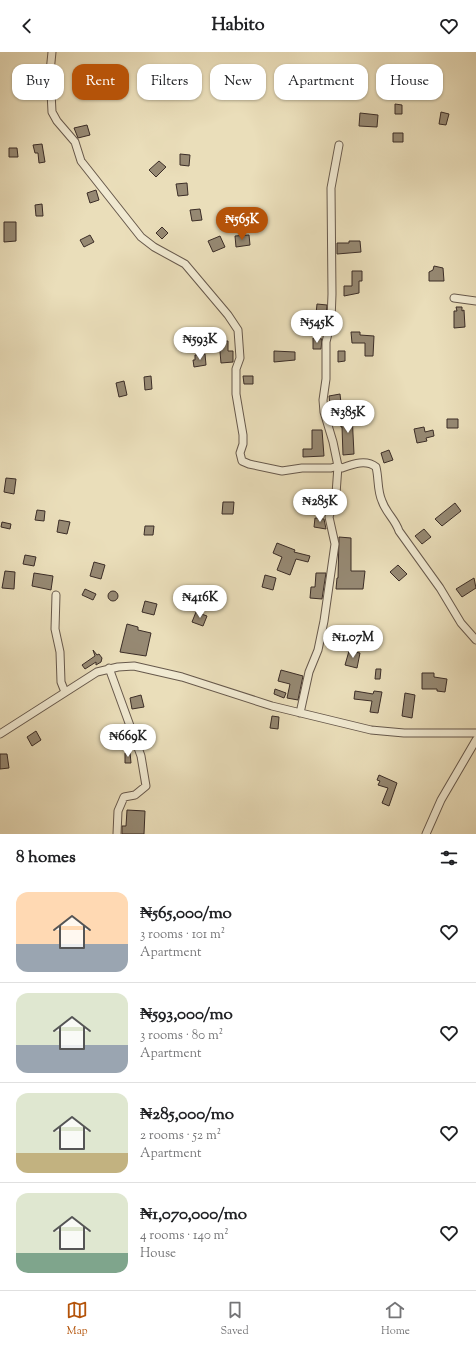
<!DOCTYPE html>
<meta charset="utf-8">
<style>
body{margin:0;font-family:"Sorts Mill Goudy",serif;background:#f2f2f2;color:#202124;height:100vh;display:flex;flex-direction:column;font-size:15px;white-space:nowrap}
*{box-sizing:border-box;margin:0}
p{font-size:13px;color:#757577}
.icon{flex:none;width:22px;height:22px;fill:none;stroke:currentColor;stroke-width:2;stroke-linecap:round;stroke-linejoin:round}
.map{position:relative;height:782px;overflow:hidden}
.details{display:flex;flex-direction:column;background:#fff;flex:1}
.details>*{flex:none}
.banner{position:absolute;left:12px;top:12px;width:452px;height:36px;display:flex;gap:8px}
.price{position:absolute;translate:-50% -34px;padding:0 9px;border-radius:14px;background:#fff;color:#222;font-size:13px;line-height:26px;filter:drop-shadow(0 1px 2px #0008)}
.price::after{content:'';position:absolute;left:50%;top:24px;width:12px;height:9px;margin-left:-6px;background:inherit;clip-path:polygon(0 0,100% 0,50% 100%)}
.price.on{background:#b45309;color:#fff}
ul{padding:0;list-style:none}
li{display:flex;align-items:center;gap:12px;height:100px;padding:0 16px}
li+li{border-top:1px solid #e0e0e0}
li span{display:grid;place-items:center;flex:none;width:112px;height:80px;border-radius:12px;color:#555}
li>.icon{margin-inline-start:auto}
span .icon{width:48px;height:48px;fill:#fffc;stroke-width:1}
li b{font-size:17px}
h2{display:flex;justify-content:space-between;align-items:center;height:48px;padding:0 16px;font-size:17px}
.tag{padding:0 14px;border-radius:12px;background:#fff;box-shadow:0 1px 3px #0004;font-size:14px;line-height:36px}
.tag.on{background:#b45309;color:#fff}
header{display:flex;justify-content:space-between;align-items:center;height:52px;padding:0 16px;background:#fff;font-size:18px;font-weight:700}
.tabs{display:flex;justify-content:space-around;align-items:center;height:56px;border-top:1px solid #e0e0e0;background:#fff;font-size:11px;color:#757577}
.tabs a{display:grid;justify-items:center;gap:2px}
.tabs .on{color:#b45309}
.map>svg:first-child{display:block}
</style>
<header><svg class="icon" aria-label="back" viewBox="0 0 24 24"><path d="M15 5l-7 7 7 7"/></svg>Habito<svg class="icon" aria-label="heart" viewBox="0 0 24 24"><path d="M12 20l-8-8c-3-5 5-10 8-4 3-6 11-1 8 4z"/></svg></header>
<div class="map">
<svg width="476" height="782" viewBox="0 0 476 782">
<rect width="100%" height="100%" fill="#eadeba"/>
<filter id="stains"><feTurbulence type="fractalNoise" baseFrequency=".005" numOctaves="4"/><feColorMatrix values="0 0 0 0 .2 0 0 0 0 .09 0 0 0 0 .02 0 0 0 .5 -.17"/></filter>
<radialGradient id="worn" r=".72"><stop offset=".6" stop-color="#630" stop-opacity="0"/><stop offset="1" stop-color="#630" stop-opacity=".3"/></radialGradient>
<path fill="#968973" stroke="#3b2d27" d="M395,52L402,53V62H395Z
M441,60L449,62L446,73L439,72Z
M360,61L378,63L377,75L359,74Z
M87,73L90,83L78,86L74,76Z
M393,81H403V90H393Z
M42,92L45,110L39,111L38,101H35L33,93Z
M9,96H17L18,105H9Z
M180,102L190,103L189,114L180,113Z
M159,109L166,115L156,125L149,118Z
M187,131L188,143L178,144L176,132Z
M96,138L99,148L90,151L87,141Z
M42,152L43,164H36L35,153Z
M200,157L202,168L192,169L190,158Z
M4,170H16V189L4,190Z
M162,175L168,181L162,187L156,181Z
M90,183L94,190L84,195L80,188Z
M249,183L250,193L236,195L235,184Z
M220,184L225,195L213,200L208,189Z
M349,189H360L361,200L337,202V191H349Z
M434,214L443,216L444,229H429V220L433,218Z
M352,219H362V229H359V241L344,244V234H352Z
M317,252L327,253L326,263L316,262Z
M456,255H462V259L464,258L465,275L454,276V259H457Z
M351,280H360V283L374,284L373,304H365V291H352Z
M313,286L322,287L321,297H313Z
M219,289H228V299H233V310L221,311Z
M274,299L295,300V308L274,310Z
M338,299H345V309L338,310Z
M205,302L206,313L194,315L193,308H195V303Z
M151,324L152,337L145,338L144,325Z
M243,324H253V332H244Z
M124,329L127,343L119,345L116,331Z
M340,342L341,351L330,353L329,344Z
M352,362L354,402L343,403L342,375H341L340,366L343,365V363Z
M447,367H458V376H447Z
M424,375L425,380L433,378L434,384L426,386L427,389L417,391L414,377Z
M312,378H322L324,404L303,405V397H312Z
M389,398L393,408L384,411L381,401Z
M6,426L16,427L14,442L4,440Z
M223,450H234L233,462H222Z
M455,451L461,459L442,474L435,467Z
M37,458L45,459L44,469L35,468Z
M315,466L324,467L326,477L314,475Z
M59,468L70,470L67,482L57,480Z
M2,470L11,472L10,477L1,475Z
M145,474H154L153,483H144Z
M424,477L431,485L422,492L415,484Z
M339,485L351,486V519H365L363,537H336L337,526H338Z
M277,491L295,498L294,500L310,504L308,510L296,507L290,523L277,518L282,505L273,501Z
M25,503L36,505L34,514L23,512Z
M94,510L105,513L101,527L90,524Z
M398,513L407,522L399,529L390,520Z
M5,519L15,520L14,537L2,536Z
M34,521L53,524L51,538L32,534Z
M316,521H326L322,547L310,546L311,535H315Z
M265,523L276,526L273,538L262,535Z
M474,526L476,536L462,545L456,537Z
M85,537L96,542L93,548L82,543Z
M108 544a5 5 0 1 1 10 0a5 5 0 1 1-10 0Z
M145,549L157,552L154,563L142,560Z
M196,560L207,564L203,574L192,570Z
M127,572L138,575V578L151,581L146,604L120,600Z
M93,598L97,603L99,602L102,606L101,610L96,613V610L85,617L82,613L95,604Z
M349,599L360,601L357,616L345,613Z
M376,617H381L380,627H375Z
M281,618L303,624L298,648L287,646L290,632L278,629Z
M422,621H434V625L447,627L445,640L437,639V637H422Z
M275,637L286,641L284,646L274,642Z
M355,639L373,642L374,639L382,640L378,661L370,660L372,649L354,647Z
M405,641L415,643L412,666L402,664Z
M141,643L144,655L132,657L130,646Z
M272,664L279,665L278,677L270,676Z
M36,679L41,688L32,694L27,685Z
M130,700L131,711H125V701Z
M0,702H7L9,716L0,717Z
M379,723L397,731L389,754L382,751L388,736L378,733L380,729L377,728Z
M127,758L145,759L144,782H122V774H126Z"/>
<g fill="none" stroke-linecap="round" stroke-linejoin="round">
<g stroke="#67594c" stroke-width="9">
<path id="minor" d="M52,0L50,20L52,60L57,69L75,90L81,109L141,185L154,195L185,212L228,263L238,278L240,306L236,317V342L243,383V392L240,401L242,409L249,412L282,419L302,416H331L338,414L342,416C353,412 366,407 376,415C379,427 377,438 382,449C386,461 395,467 399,479L440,536L461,571L476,588
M454,246L476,249
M56,543L55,577L60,600L61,630L65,640
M109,616L141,704L146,734L135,743L124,745L118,759L117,782
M300,661L309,620L318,598L324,569L335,492L329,465L336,442L338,414L333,390L324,360L323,348L326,327V290L331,269L332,242L331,136L339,93
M0,682L97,620L118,615L134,614L182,625L272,654L371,678L404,681H476
M426,782L441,748L476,688"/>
</g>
<use href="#minor" stroke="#f1ead2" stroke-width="7"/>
</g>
<rect width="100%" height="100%" filter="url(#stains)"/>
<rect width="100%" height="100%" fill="url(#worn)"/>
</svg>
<b class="price on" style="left:242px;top:189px">₦565K</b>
<b class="price" style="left:317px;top:292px">₦545K</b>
<b class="price" style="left:200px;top:309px">₦593K</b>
<b class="price" style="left:348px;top:382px">₦385K</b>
<b class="price" style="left:320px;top:471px">₦285K</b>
<b class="price" style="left:200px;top:567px">₦416K</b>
<b class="price" style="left:353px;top:607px">₦1.07M</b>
<b class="price" style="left:128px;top:706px">₦669K</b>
<div class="banner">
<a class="tag">Buy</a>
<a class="tag on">Rent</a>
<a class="tag">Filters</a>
<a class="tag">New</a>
<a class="tag">Apartment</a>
<a class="tag">House</a>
</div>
</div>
<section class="details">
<h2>8 homes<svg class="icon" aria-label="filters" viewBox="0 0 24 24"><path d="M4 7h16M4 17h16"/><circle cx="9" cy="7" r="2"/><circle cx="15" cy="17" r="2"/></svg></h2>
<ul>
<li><span style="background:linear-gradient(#ffd9b3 65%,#9aa5b1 0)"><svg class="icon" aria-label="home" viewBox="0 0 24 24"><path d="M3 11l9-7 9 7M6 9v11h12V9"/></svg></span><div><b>₦565,000/mo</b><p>3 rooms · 101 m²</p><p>Apartment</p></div><svg class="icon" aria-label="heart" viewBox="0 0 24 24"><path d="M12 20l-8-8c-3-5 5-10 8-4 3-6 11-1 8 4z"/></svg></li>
<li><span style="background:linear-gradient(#dfe7d0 65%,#9aa5b1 0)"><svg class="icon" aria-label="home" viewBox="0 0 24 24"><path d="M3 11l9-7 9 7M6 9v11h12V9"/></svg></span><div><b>₦593,000/mo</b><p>3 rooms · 80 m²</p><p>Apartment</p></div><svg class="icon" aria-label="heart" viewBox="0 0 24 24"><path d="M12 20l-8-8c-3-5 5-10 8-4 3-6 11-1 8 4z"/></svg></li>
<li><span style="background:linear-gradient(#dfe7d0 75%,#c2b280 0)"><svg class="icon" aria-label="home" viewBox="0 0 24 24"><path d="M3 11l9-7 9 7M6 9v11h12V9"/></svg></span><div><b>₦285,000/mo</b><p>2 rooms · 52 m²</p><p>Apartment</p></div><svg class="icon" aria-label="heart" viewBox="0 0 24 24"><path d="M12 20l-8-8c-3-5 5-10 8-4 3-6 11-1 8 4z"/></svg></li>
<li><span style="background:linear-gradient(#dfe7d0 75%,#7fa58c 0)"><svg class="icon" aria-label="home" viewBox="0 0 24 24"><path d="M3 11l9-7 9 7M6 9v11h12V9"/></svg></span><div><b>₦1,070,000/mo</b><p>4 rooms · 140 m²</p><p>House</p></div><svg class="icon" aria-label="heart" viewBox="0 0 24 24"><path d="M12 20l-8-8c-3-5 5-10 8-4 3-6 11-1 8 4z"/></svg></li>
</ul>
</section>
<nav class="tabs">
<a class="on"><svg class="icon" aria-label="map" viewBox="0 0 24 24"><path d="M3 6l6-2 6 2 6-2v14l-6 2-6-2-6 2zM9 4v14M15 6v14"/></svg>Map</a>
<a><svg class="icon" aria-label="saved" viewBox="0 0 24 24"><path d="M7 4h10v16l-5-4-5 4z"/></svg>Saved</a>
<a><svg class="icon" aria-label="home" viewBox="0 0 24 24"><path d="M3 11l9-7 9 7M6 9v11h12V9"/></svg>Home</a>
</nav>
